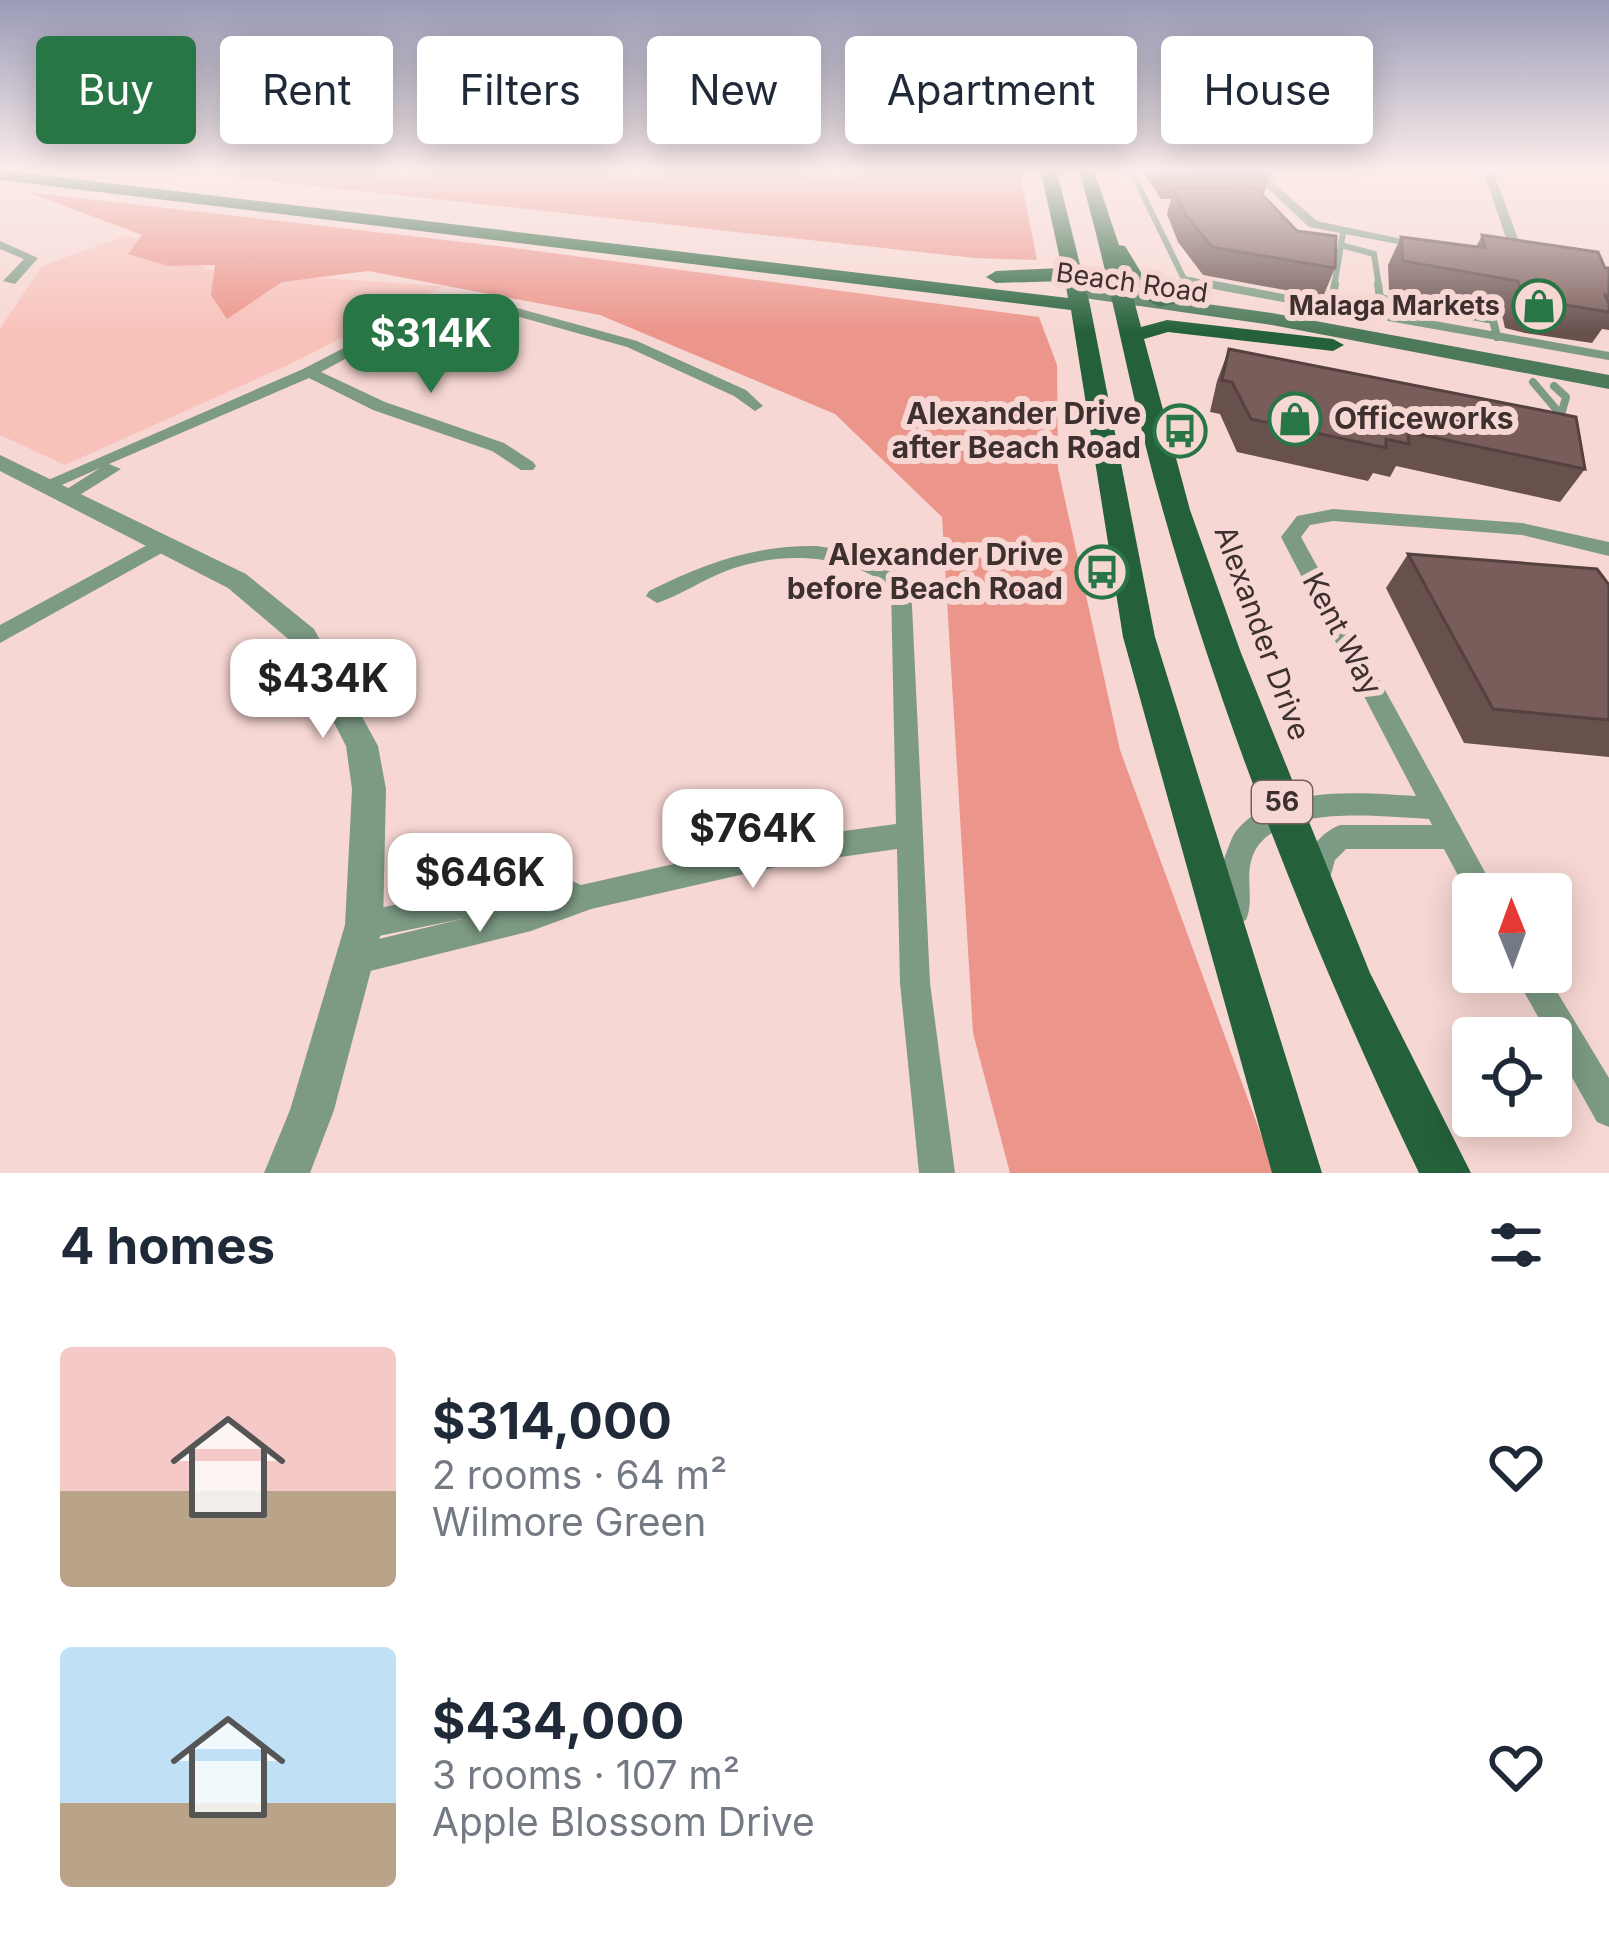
<!DOCTYPE html>
<meta charset="utf-8">
<style>
body{margin:0;font-family:Inter,sans-serif;background:#f6f6f7;color:#1f2937;height:100vh;display:flex;flex-direction:column;font-size:45px;white-space:nowrap}
*{box-sizing:border-box;margin:0}
p{font-size:39px;color:#747a83}
.icon{flex:none;width:66px;height:66px;fill:none;stroke:currentColor;stroke-width:2;stroke-linecap:round;stroke-linejoin:round}
.map{position:relative;height:1173px;overflow:hidden}
.side{display:flex;flex-direction:column;background:#fff;flex:1}
.side>*{flex:none}
.hud{position:absolute;left:36px;top:36px;width:1539px;height:108px;display:flex;gap:24px}
.needle{width:78px;rotate:359deg}
.buttons{position:absolute;left:1452px;top:873px;display:grid;gap:24px}
.buttons a{display:grid;place-items:center;width:120px;height:120px;border-radius:12px;background:#fff;box-shadow:0 6px 30px #0003;font-size:60px}
.price{position:absolute;translate:-50% -102px;padding:0 27px;border-radius:24px;background:#fff;color:#222;font-size:39px;line-height:78px;filter:drop-shadow(0 3px 6px #0008)}
.price::after{content:'';position:absolute;left:50%;top:72px;width:36px;height:27px;margin-left:-18px;background:inherit;clip-path:polygon(0 0,100% 0,50% 100%)}
.price.selected{background:#287545;color:#fff}
ul{padding:0;list-style:none}
li{display:flex;align-items:center;gap:36px;height:300px;padding:0 60px}
li span{display:grid;place-items:center;flex:none;width:336px;height:240px;border-radius:12px;color:#555}
li>.icon{margin-inline-start:auto}
span .icon{width:144px;height:144px;fill:#fffc;stroke-width:1}
li b{font-size:51px}
h2{display:flex;justify-content:space-between;align-items:center;height:144px;padding:0 60px;font-size:51px}
.chip{padding:0 42px;border-radius:12px;background:#fff;box-shadow:0 6px 30px #0003;font-size:42px;line-height:108px}
.chip.selected{background:#287545;color:#fff}
.map>svg:first-child{display:block}
</style>
<div class="map">
<svg width="1609" height="1173" viewBox="0 0 1609 1173">
<rect width="100%" height="100%" fill="#f7d7d3"/>
<path fill="#f8c2bb" d="M127,235L213,271L444,286L288,365L65,465L0,435V329L42,266Z"/>
<path fill="#ec958b" d="M149,168H1019L1037,260L975,258Z
M27,192L506,247L1039,317L1057,365L1058,468L1120,750L1275,1173H1010L973,1033L942,517L835,414L600,315L368,271L282,282L227,319L211,295L215,265L168,266L128,254L142,235Z"/>
<g fill="none" stroke-linecap="round" stroke-linejoin="round">
<path stroke="#7d9b84" stroke-width="6" d="M1130,168L1184,279L1225,287
M1343,232L1341,245L1374,254L1379,287
M1334,287L1341,245"/>
<path stroke="#7d9b84" stroke-width="8" d="M1209,284L1331,307L1335,284
M1378,284L1382,312L1389,317L1609,356
M1379,298L1493,320L1497,337
M1533,382L1561,415
M1554,386L1566,397L1561,415L1566,423"/>
<path fill="#7d9b84" fill-rule="evenodd" d="M1246,168H1257L1317,221L1430,245L1424,249L1309,227Z
M1482,168H1492L1525,258L1524,261L1513,258Z
M0,241L38,258L15,284L3,281L24,259L0,249Z
M441,298L492,301L637,341L746,390L763,406L755,411L734,396L627,347L491,309L443,306L321,372L385,402L504,443L533,462L536,466L533,470H521L492,451L373,410L309,378L109,464L121,469L75,498H61L59,494L100,468L55,488L48,490L39,484L303,369Z
M1333,509L1522,523L1609,542V556L1522,535L1333,521L1310,525L1301,537L1497,894H1473V904L1444,849H1346L1335,860L1327,889L1317,893L1307,889C1296,864 1316,834 1340,825H1432L1429,819C1383,817 1275,802 1253,855C1244,877 1255,899 1246,920L1236,924L1226,920C1218,901 1218,874 1225,856C1229,847 1231,837 1237,830C1275,784 1364,793 1416,796L1281,537L1297,516Z
M162,537L169,539L172,544L169,549L0,643V625Z
M817,546C851,551 888,557 911,585L930,983L955,1173H919L900,983L897,849L784,865L591,909L531,931L358,974L347,970L343,959L347,948L358,944L466,918L364,939L354,935L349,925L354,915L364,911L469,890L572,881L581,885L784,839L896,824L891,588C847,552 778,551 726,571C702,580 681,595 657,603L646,596L649,591C705,563 754,545 817,546Z
M1513,972H1545L1609,1078V1127L1597,1122Z"/>
<path fill="#7d9b84" fill-rule="evenodd" d="M0,455L246,574L314,629L378,746L386,789L383,925L334,1110L310,1173H264L290,1110L345,925L352,789L346,746L293,643L228,588L0,471Z"/>
<path fill="#4c7959" fill-rule="evenodd" d="M1077,286L1272,313L1609,375V389L1272,325L1070,296V288Z"/>
<path fill="#24613a" fill-rule="evenodd" d="M1040,168H1056L1090,305L1155,637L1322,1173H1272L1123,637L1071,310L0,180V170L1068,298L1065,281L996,283L986,277L996,271L1062,268Z
M1078,168H1093L1119,245L1125,246L1150,287L1177,303L1160,307L1136,295L1130,285L1141,327L1167,320L1333,339L1344,345L1333,351L1168,332L1144,339L1190,510L1241,653L1370,973L1471,1173H1419C1318,963 1227,736 1163,511C1130,397 1112,282 1078,168Z"/>
</g>
<path fill="#68504d" d="M1140,168H1262L1270,175L1263,196L1335,268L1323,297L1203,275L1178,242L1167,214L1171,199H1161Z
M1482,235L1609,268V330L1602,329L1592,343L1525,333L1505,328L1501,311L1389,290L1388,265L1401,237L1476,247Z
M1229,349L1585,469L1560,502L1396,466L1390,477L1373,473L1368,481L1237,452L1220,414L1210,412L1217,381Z
M1408,554L1609,585V757L1464,743L1386,588Z"/>
<path fill="#795d5a" stroke="#55413f" stroke-width="3" d="M1161,168H1262L1270,175L1167,176Z
M1255,187L1297,231L1336,236L1335,268L1212,247L1186,215L1174,188Z
M1482,235L1598,252L1605,268H1609V296L1605,295L1609,304V312L1523,298L1518,281L1403,261L1401,237L1485,248Z
M1229,349L1576,417L1585,469L1408,432L1409,444L1386,439V448L1251,419L1232,382L1222,380Z
M1408,554L1597,569L1609,585V720L1493,709Z"/>
<linearGradient id="sky" x2="0" y2="1"><stop stop-color="#9a9ab6"/><stop offset="0.51" stop-color="#fbedeb"/><stop offset="1" stop-color="#fbedeb" stop-opacity="0"/></linearGradient>
<rect width="1609" height="332" fill="url(#sky)"/>
<defs>
<g id="shop-ring" transform="scale(2.7)"><circle r="9.5" fill="#f7d7d3" stroke="#287545" stroke-width="1.5"/><path d="M-5-2.5h2.3a2.7 3.5 0 0 1 5.4 0H5L5.5 6h-11ZM-1.5-2.5h3a1.5 2.3 0 0 0-3 0Z" fill="#287545"/></g>
<g id="bus-ring" transform="scale(2.7)"><circle r="9.5" fill="#f7d7d3" stroke="#287545" stroke-width="1.5"/><path d="M-5-6H5V4H4V6H2V4H-2V6H-4V4H-5ZM-3.5-4V0h7V-4ZM-3.5 1.2v1.5H-2V1.2ZM2 1.2v1.5H3.5V1.2Z" fill="#287545"/></g>
</defs>
<g fill-rule="evenodd">
<use href="#shop-ring" x="1539" y="306"/>
<use href="#shop-ring" x="1295" y="419"/>
<use href="#bus-ring" x="1180" y="431"/>
<use href="#bus-ring" x="1102" y="572"/>
</g>
<g text-anchor="middle" stroke-width="12" stroke-linejoin="round" paint-order="stroke">
<g font-size="27" fill="#3d302f" stroke="#f7d7d3">
<text transform="translate(1132 283) rotate(8)" y="9">Beach Road</text>
</g>
<g font-size="27" font-weight="bold" fill="#3d302f" stroke="#f7d7d3" text-anchor="end">
<text x="1500" y="315">Malaga Markets</text>
</g>
<rect fill="#f7d7d3" stroke="#756260" stroke-width="3" x="1252" y="781" width="60" height="42" rx="9"/>
<g font-size="27" font-weight="bold" fill="#3d302f">
<text x="1282" y="811">56</text>
</g>
<g font-size="30" font-weight="bold" fill="#3d302f" stroke="#f7d7d3" text-anchor="end">
<text x="1141" y="424">Alexander Drive<tspan x="1141" dy="34">after Beach Road</tspan></text>
<text x="1334" y="429" text-anchor="start">Officeworks</text>
<text x="1063" y="565">Alexander Drive<tspan x="1063" dy="34">before Beach Road</tspan></text>
</g>
<g font-size="30" fill="#3d302f" stroke="#f7d7d3">
<text transform="translate(1262 633) rotate(70)" y="10">Alexander Drive</text>
<text transform="translate(1342 634) rotate(62)" y="10">Kent Way</text>
</g>
</g>
</svg>
<div class="buttons">
<a><svg class="needle" viewBox="-14 -14 28 28"><path d="M0-13l5 13h-10z" fill="#e53935"/><path d="M0 13l5-13h-10z" fill="#747a83"/></svg></a>
<a><svg class="icon" aria-label="locate" viewBox="0 0 24 24"><circle cx="12" cy="12" r="6"/><path d="M12 2v4M12 18v4M2 12h4M18 12h4"/></svg></a>
</div>
<b class="price selected" style="left:431px;top:396px">$314K</b>
<b class="price" style="left:323px;top:741px">$434K</b>
<b class="price" style="left:753px;top:891px">$764K</b>
<b class="price" style="left:480px;top:935px">$646K</b>
<div class="hud">
<a class="chip selected">Buy</a>
<a class="chip">Rent</a>
<a class="chip">Filters</a>
<a class="chip">New</a>
<a class="chip">Apartment</a>
<a class="chip">House</a>
</div>
</div>
<section class="side">
<h2>4 homes<svg class="icon" aria-label="filters" viewBox="0 0 24 24"><path d="M4 7h16M4 17h16"/><circle cx="9" cy="7" r="2"/><circle cx="15" cy="17" r="2"/></svg></h2>
<ul>
<li><span style="background:linear-gradient(#f6c9c9 60%,#b9a48a 0)"><svg class="icon" aria-label="home" viewBox="0 0 24 24"><path d="M3 11l9-7 9 7M6 9v11h12V9"/></svg></span><div><b>$314,000</b><p>2 rooms · 64 m²</p><p>Wilmore Green</p></div><svg class="icon" aria-label="heart" viewBox="0 0 24 24"><path d="M12 20l-8-8c-3-5 5-10 8-4 3-6 11-1 8 4z"/></svg></li>
<li><span style="background:linear-gradient(#bfe0f5 65%,#b9a48a 0)"><svg class="icon" aria-label="home" viewBox="0 0 24 24"><path d="M3 11l9-7 9 7M6 9v11h12V9"/></svg></span><div><b>$434,000</b><p>3 rooms · 107 m²</p><p>Apple Blossom Drive</p></div><svg class="icon" aria-label="heart" viewBox="0 0 24 24"><path d="M12 20l-8-8c-3-5 5-10 8-4 3-6 11-1 8 4z"/></svg></li>
</ul>
</section>
